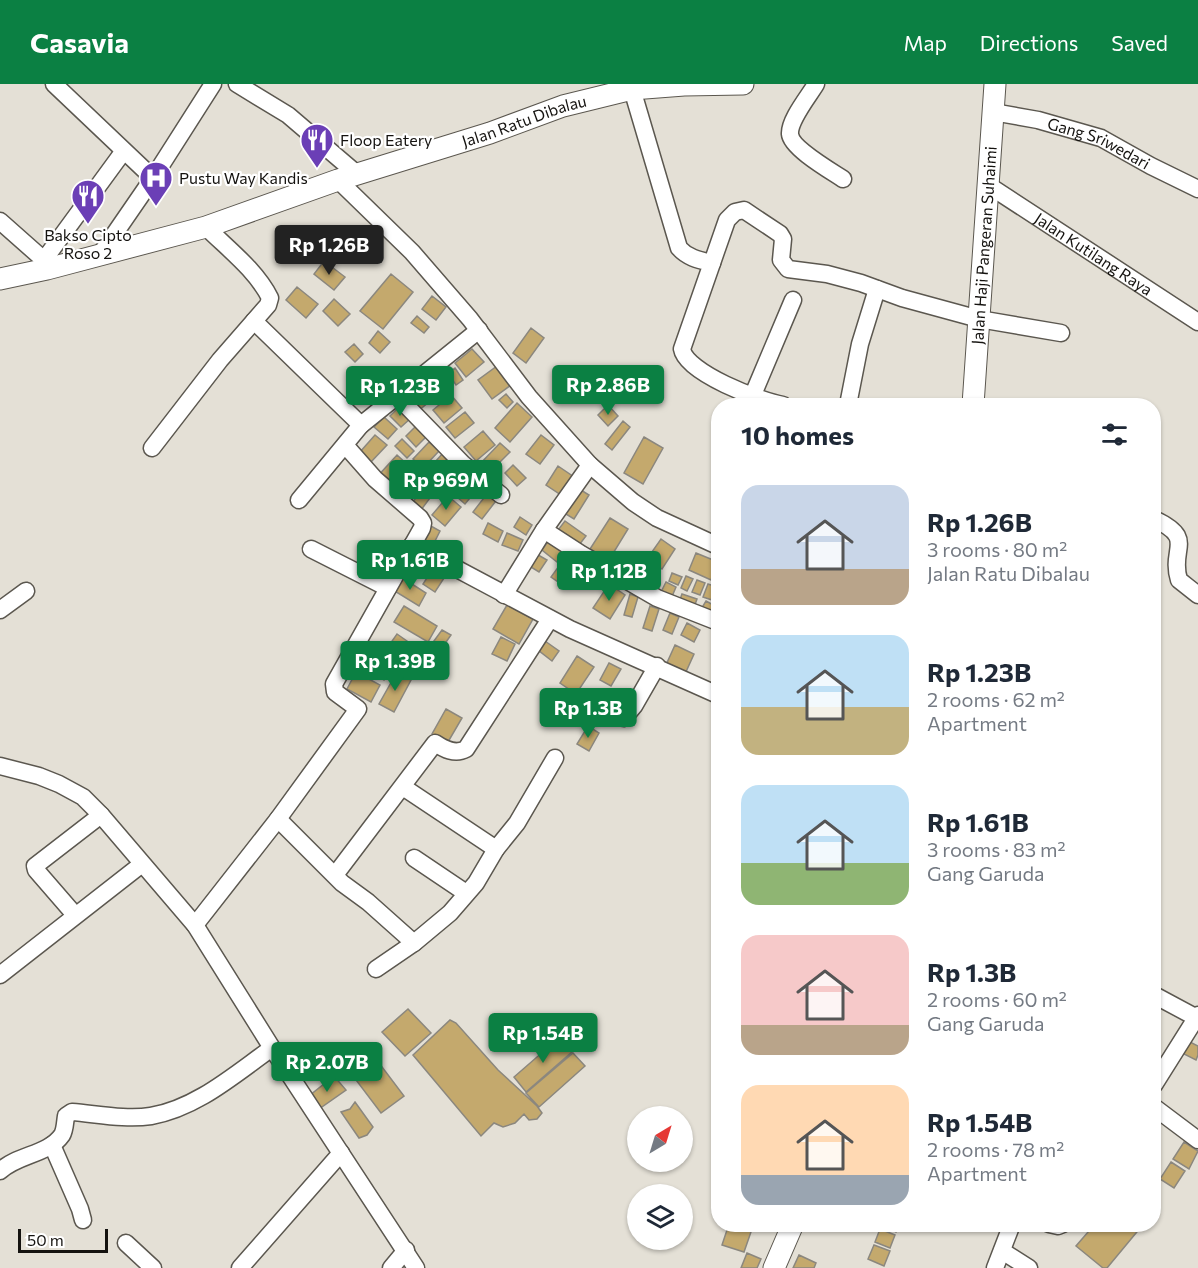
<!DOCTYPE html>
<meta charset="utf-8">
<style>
body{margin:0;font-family:Commissioner,sans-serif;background:#f6f6f7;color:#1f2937;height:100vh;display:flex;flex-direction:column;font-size:22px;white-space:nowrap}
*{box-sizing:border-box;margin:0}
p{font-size:20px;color:#747a83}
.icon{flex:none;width:33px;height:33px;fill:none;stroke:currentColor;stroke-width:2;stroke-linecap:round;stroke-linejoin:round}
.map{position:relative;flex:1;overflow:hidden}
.side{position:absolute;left:711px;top:314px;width:450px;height:834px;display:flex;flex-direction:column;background:#fff;border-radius:24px;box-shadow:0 2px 4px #0004}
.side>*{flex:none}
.needle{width:39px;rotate:38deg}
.controls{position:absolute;left:627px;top:1022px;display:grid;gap:12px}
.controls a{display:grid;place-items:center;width:66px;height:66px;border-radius:50%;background:#fff;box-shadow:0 2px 4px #0004;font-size:30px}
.scale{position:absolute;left:18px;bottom:15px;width:90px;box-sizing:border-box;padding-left:6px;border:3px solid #14120f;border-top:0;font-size:16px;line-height:21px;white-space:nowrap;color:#14120f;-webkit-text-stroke:4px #fff;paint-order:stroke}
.price{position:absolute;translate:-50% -51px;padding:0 14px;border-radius:6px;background:#0b8043;color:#fff;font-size:20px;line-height:39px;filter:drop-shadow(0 2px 3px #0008)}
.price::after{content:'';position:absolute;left:50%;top:36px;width:18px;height:14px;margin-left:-9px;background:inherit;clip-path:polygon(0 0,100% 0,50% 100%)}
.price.selected{background:#222;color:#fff}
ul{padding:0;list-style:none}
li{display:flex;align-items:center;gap:18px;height:150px;padding:0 30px}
li span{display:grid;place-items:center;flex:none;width:168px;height:120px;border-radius:18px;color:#555}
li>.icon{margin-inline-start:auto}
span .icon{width:72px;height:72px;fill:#fffc;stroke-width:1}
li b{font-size:26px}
h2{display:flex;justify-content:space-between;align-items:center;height:72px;padding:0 30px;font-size:26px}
header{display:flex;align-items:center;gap:36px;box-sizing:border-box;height:84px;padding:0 30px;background:#0b8043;color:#fff}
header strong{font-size:28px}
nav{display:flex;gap:33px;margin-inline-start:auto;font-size:21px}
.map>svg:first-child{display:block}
</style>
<header>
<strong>Casavia</strong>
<nav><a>Map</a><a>Directions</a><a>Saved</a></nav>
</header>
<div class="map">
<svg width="1198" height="1184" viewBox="0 0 1198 1184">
<rect width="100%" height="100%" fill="#e4e0d6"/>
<path fill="#c4a96d" stroke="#8b877e" stroke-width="1.5" d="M324,177L345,193L334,206L314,190Z
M391,190L413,208L383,245L360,227Z
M297,203L318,220L306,234L286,216Z
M432,212L446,223L436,236L422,225Z
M334,215L350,230L338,242L323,227Z
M417,232L429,243L424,249L411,239Z
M531,244L544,254L526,279L513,269Z
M378,247L390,258L380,269L369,259Z
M354,260L363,270L355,278L345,268Z
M472,265L484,278L466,293L455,279Z
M497,282L511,301L492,315L478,296Z
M455,284L463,296L456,301L448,289Z
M439,288L452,302L442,312L429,297Z
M415,301L429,318L417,328L403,311Z
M506,310L513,318L507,324L499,316Z
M451,311L462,324L444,339L433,326Z
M517,319L532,333L510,358L495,344Z
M608,321L618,332L608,342L598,331Z
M400,322L411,334L401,343L390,332Z
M465,328L474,339L455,354L446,343Z
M384,333L397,345L388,355L374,343Z
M623,337L630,343L612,366L605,360Z
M418,340L428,351L416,363L406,352Z
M483,347L495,361L476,377L464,363Z
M375,351L387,361L371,378L360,368Z
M541,351L554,361L540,380L526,370Z
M644,353L663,364L643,400L624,389Z
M402,355L414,367L407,374L395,362Z
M429,358L439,367L423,384L413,375Z
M500,359L510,368L487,391L478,382Z
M443,369L450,376L434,393L427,387Z
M397,371L408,381L388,404L376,394Z
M513,381L526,394L517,402L505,389Z
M558,382L574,393L561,411L546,401Z
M442,389L449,396L436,412L428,405Z
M473,395L480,402L465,420L457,413Z
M453,397L460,403L453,412L446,407Z
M576,403L589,411L574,435L561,427Z
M490,406L499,413L482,435L473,428Z
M421,407L430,414L421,426L412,419Z
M448,412L461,423L445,442L432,431Z
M520,433L532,441L526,451L514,443Z
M610,434L628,445L609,476L590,465Z
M565,437L586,452L576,465L555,450Z
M488,439L503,447L498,458L483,450Z
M429,441L440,447L431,465L419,459Z
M507,449L523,456L518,467L502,461Z
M661,455L675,465L662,485L647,475Z
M549,456L565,468L557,478L542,466Z
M533,468L547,476L539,488L526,480Z
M570,468L583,476L576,486L563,479Z
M696,469L718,478L711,496L689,486Z
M591,477L602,483L592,501L581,495Z
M559,482L572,491L564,502L551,493Z
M434,483L446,491L435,508L423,500Z
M672,489L682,493L678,501L669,497Z
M686,492L693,495L687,507L681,504Z
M401,493L426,509L419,522L393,506Z
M697,496L705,499L700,511L692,508Z
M666,498L676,503L670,517L659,512Z
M609,500L625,511L610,535L593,524Z
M708,500L717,503L712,516L703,513Z
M630,510L638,513L632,533L624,531Z
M682,510L697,515L693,526L678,521Z
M706,517L717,523L711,533L700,527Z
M507,521L533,535L519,560L493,545Z
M404,522L437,542L428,558L394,538Z
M650,522L659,525L652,547L643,544Z
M670,529L679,533L672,550L663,546Z
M687,539L700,546L694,558L681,551Z
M442,546L451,551L437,571L428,565Z
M397,550L424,569L412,587L385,567Z
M501,553L515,560L507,577L492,570Z
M545,557L559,567L552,577L538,566Z
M675,561L694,570L685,590L666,581Z
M370,568L393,581L384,596L361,582Z
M577,572L594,583L576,610L560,599Z
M609,579L621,585L611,602L600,596Z
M356,588L380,601L371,618L347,605Z
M397,588L411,596L394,628L379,620Z
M446,625L462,634L448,658L432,650Z
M588,642L599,649L589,667L577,660Z
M408,925L431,949L405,972L382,948Z
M450,936L456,939L498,986L537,1022L542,1029L537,1035L529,1036L524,1030L515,1039L503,1043L494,1039L481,1052L413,971Z
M560,953L573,967L526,1008L514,993Z
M1188,957L1198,962V971L1196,976L1182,969Z
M573,969L585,982L539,1023L526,1009Z
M373,971L404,1012L381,1029L350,988Z
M334,992L346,1006L319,1025L309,1012Z
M355,1018L373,1043L367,1051L359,1054L341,1028L350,1025Z
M1184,1058L1198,1067L1189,1085L1173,1075Z
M1171,1078L1185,1087L1174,1104L1160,1095Z
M729,1140H738L752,1145L744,1168L722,1161Z
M880,1140H899L896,1148Z
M1095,1140H1138L1141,1143L1107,1184H1103L1076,1162Z
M880,1145L895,1151L890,1164L875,1158Z
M874,1161L890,1167L884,1182L868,1175Z
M747,1169L761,1175L757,1184H741Z
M799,1171L816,1179L814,1184H793Z"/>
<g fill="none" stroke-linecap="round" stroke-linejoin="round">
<g stroke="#5b574f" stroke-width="19">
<g id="minor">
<path d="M54,0L153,94"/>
<path d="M237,0L288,31L357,90"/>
<path d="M816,0C809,12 789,36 790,50C791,64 831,87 843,95"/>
<path d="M632,5L679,164C688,174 699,176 712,179L682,265C686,289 760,317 783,321"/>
<path id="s1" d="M993,28L1038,36L1101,54L1151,82L1198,105"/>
<path d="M338,96L412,168L470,235L529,313L590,381L633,418L657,434L718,462"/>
<path id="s2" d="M988,101L1198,238"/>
<path d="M0,137L44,176L47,184"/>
<path d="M206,143C228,165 256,186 270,214L268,221L254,237L361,341L479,246"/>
<path d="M100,171L153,94L213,0"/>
<path d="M44,176L123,68"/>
<path d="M712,179L727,136L735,128L744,126L780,150L783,155L781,176L788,185L827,190L861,199L902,214L979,235L1061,249"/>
<path d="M397,312L463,380L501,411"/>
<path d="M752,313L793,216"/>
<path d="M848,321L860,260L877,205"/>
<path d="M152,364L220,276L254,237"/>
<path d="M299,416L361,341"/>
<path d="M1154,435C1197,455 1169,464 1179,496L1198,511"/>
<path d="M544,446L581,470L657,514L718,538"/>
<path d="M412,461L570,545L718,611"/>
<path d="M311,465L388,504"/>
<path d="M504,511L544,446L590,381"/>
<path d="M0,526L26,507"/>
<path d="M624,634L634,622L657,582"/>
<path d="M0,682L39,692L59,700L83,713L101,731L195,841L272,964L416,1184"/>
<path d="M403,703L496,765"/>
<path d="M278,735L342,799L368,818L414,859L450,829L476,799L496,765L517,739L555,674"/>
<path d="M414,774L466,809"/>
<path d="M335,791L435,659C444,665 455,671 466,665L550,535"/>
<path d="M75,831L36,786L35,782L101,731"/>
<path d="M195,841L278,735L358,625L335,608L334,600L422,444L423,439L420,434L375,395L345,361"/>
<path d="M376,885L414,859"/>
<path d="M0,891L142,780"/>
<path d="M1154,911L1197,934"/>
<path d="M1154,1001L1198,931"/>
<path d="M1154,1023L1198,1056"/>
<path d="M52,1061L80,1125L83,1136"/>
<path d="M0,1087C18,1070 48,1071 62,1051C65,1046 65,1038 66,1032L72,1028C97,1030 126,1036 151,1032C197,1024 235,990 272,964"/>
<path d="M1049,1140L1058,1142L1063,1140"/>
<path d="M126,1159L153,1184"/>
<path d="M1002,1167L1029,1184"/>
<path d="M240,1184L341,1069"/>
<path d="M391,1184L406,1166"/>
<path d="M995,1184L1012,1140"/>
</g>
</g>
<g stroke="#5b574f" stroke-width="23">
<g id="major">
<path id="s3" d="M0,195L47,185L206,143L338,96L490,49L563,22L632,5L684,1L743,0"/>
<path id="s4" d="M973,321L995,0"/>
<path d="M774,1184L793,1140"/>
</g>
</g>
<use href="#minor" stroke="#fff" stroke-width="16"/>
<use href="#major" stroke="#fff" stroke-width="21"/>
</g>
<defs>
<g id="restaurant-pin" transform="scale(1.725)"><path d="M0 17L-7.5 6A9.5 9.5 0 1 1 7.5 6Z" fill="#6b3fb6" stroke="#fff"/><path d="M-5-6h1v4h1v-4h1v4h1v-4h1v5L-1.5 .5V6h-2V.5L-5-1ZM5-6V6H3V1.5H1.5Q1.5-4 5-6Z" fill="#fff"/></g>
<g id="hospital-pin" transform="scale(1.725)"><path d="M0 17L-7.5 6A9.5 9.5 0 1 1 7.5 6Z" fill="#6b3fb6" stroke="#fff"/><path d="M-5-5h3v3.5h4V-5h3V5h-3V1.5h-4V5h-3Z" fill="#fff"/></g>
</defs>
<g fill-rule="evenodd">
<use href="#restaurant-pin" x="317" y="56"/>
<use href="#hospital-pin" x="156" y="94"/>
<use href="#restaurant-pin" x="88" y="112"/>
</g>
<g text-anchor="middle" stroke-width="4.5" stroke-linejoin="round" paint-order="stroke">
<g font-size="16" fill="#14120f" stroke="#fff">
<text dy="6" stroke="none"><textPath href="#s3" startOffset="548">Jalan Ratu Dibalau</textPath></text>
<text dy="6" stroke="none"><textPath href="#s1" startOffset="111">Gang Sriwedari</textPath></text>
<text dy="6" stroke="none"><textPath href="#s4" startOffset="160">Jalan Haji Pangeran Suhaimi</textPath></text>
<text dy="6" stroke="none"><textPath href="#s2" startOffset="126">Jalan Kutilang Raya</textPath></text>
</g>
<g font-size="16" fill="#14120f" stroke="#fff" text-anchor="start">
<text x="340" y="62">Floop Eatery</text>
<text x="179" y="100">Pustu Way Kandis</text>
<text x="88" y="157" text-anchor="middle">Bakso Cipto<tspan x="88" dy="18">Roso 2</tspan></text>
</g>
</g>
</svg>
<div class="controls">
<a><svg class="needle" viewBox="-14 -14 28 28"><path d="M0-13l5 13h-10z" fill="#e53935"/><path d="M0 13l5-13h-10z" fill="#747a83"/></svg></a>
<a><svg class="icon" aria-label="layers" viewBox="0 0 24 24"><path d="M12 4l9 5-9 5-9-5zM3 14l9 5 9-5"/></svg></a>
</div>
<div class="scale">50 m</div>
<b class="price selected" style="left:329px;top:192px">Rp 1.26B</b>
<b class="price" style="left:608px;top:332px">Rp 2.86B</b>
<b class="price" style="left:400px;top:333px">Rp 1.23B</b>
<b class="price" style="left:446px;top:427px">Rp 969M</b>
<b class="price" style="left:410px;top:507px">Rp 1.61B</b>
<b class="price" style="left:609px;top:518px">Rp 1.12B</b>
<b class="price" style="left:395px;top:608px">Rp 1.39B</b>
<b class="price" style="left:588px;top:655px">Rp 1.3B</b>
<b class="price" style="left:543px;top:980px">Rp 1.54B</b>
<b class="price" style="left:327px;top:1009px">Rp 2.07B</b>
<section class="side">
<h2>10 homes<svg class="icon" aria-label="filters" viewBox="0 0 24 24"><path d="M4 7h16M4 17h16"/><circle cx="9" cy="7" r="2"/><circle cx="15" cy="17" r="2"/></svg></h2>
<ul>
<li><span style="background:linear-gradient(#c9d6e8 70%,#b9a48a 0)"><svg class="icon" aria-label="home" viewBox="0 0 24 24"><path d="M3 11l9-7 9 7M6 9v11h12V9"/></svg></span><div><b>Rp 1.26B</b><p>3 rooms · 80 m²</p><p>Jalan Ratu Dibalau</p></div></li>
<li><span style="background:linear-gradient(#bfe0f5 60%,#c2b280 0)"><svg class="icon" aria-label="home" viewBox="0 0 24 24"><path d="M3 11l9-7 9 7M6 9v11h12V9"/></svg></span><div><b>Rp 1.23B</b><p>2 rooms · 62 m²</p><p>Apartment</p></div></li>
<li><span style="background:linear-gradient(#bfe0f5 65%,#8fb573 0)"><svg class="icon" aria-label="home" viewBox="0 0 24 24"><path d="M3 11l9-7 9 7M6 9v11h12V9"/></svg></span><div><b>Rp 1.61B</b><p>3 rooms · 83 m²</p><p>Gang Garuda</p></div></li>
<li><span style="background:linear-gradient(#f6c9c9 75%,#b9a48a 0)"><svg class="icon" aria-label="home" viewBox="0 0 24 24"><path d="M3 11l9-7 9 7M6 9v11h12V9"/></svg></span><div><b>Rp 1.3B</b><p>2 rooms · 60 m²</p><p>Gang Garuda</p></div></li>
<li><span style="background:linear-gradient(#ffd9b3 75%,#9aa5b1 0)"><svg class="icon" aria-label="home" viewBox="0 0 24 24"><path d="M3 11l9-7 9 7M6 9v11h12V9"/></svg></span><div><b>Rp 1.54B</b><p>2 rooms · 78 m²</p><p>Apartment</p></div></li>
</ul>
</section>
</div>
